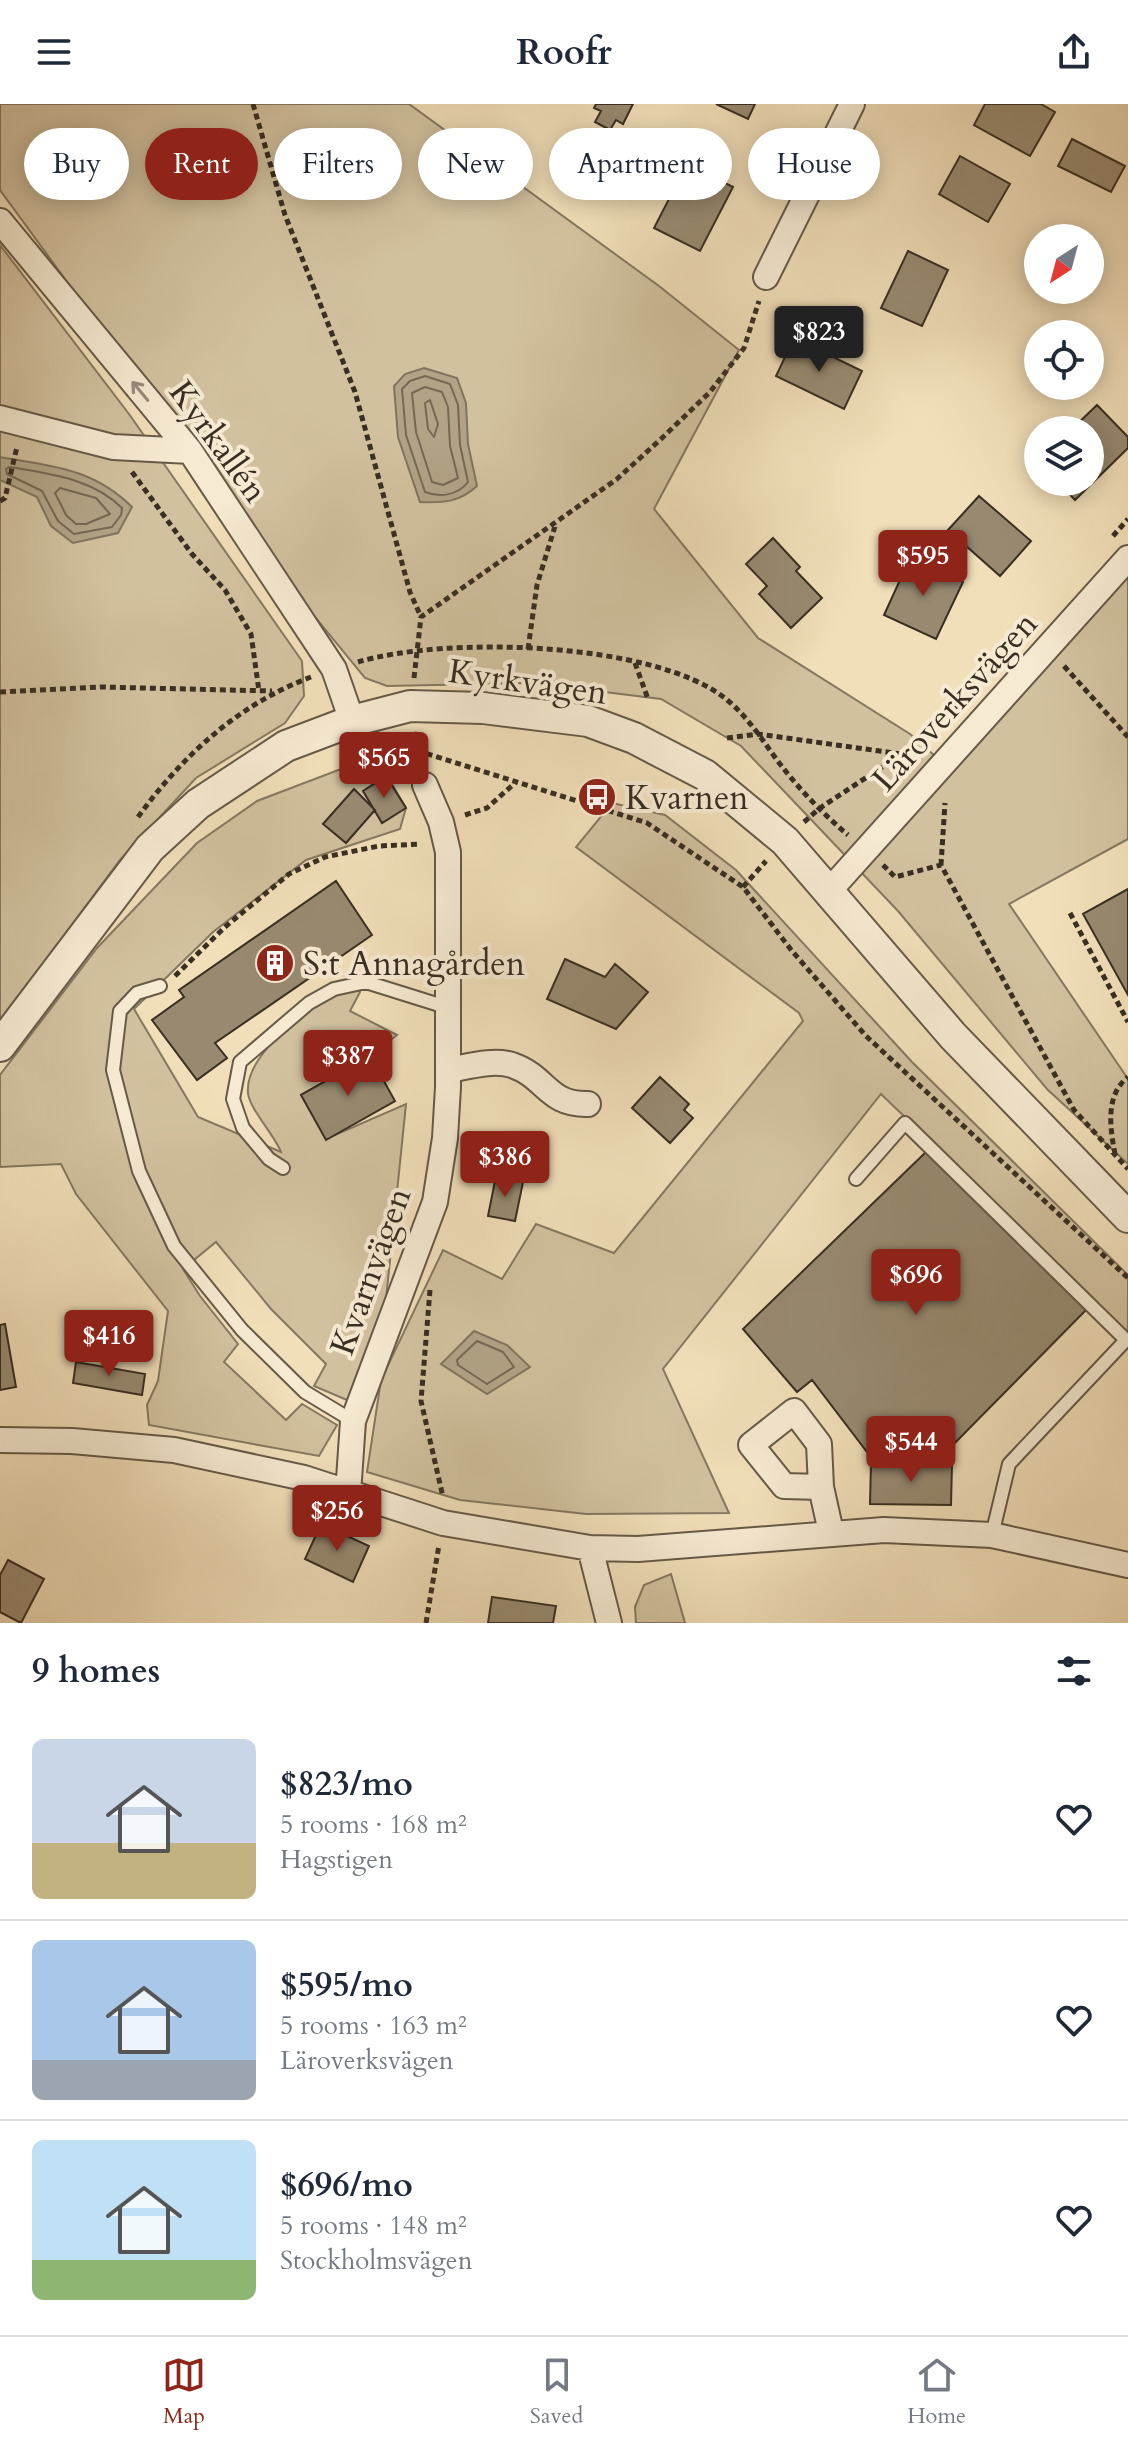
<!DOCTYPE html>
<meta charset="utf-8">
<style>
body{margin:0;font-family:Cardo,serif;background:#f6f6f7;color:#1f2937;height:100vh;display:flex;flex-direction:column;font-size:30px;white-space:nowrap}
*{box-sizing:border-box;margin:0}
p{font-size:26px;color:#747a83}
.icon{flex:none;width:44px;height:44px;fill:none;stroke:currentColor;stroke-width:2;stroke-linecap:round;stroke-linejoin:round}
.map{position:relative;height:1519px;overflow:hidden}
.panel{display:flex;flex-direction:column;background:#fff;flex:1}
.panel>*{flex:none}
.banner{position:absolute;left:24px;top:24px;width:1080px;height:72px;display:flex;gap:16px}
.needle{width:52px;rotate:216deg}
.fabs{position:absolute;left:1024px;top:120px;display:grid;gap:16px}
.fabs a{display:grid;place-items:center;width:80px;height:80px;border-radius:50%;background:#fff;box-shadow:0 4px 20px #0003;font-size:40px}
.price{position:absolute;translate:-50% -68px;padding:0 18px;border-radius:8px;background:#8f2418;color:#fff;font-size:26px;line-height:52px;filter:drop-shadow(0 2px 4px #0008)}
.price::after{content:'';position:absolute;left:50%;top:48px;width:24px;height:18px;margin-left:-12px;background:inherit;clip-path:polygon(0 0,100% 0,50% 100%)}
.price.current{background:#222;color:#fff}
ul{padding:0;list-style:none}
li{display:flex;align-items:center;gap:24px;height:200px;padding:0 32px}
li+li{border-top:2px solid #e0e1e3}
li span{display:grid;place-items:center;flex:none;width:224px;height:160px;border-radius:12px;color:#555}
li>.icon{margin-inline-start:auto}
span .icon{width:96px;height:96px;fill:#fffc;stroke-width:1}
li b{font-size:34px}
h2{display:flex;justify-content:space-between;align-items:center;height:96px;padding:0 32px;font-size:34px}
.pill{padding:0 28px;border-radius:36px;background:#fff;box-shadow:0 4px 20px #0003;font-size:28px;line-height:72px}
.pill.current{background:#8f2418;color:#fff}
header{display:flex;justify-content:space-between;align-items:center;height:104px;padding:0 32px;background:#fff;font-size:36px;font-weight:700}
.dock{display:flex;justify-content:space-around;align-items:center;height:112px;border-top:2px solid #e0e1e3;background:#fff;font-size:22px;color:#747a83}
.dock a{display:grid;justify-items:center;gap:4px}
.dock .current{color:#8f2418}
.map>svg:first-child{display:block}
</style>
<header><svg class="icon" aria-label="menu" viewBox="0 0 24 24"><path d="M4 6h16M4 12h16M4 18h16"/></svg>Roofr<svg class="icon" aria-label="share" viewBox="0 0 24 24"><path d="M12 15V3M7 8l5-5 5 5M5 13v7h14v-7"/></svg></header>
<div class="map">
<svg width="1128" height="1519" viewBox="0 0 1128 1519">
<rect width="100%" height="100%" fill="#f1dfb9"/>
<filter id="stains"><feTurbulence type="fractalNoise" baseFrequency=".0025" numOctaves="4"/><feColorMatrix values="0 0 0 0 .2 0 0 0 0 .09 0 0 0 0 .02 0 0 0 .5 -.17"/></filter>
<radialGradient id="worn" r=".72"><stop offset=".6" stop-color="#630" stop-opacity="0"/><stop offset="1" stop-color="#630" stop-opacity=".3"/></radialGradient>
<path fill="#d2c19f" stroke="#857860" stroke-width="2" d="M0,0H409L659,182L739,246L654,405L758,534L910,630L943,659L1128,469V735L1009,800L1128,975V1060L1047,985L898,807L741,642L661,595L532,579L387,582L365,574L287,479L0,86Z
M0,141L129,310L302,557L304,592L285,619L196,674L120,756L0,918Z
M362,657L398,662L387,672L406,704L400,725L306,756L213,828L134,905L198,1013L281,1048C275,1032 249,1004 248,989C244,948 319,893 354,884L360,888L350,907L397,931L370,952L301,991L326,1035L406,1000L385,1205L354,1289L347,1296L314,1282L326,1260L271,1205L216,1138L183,1165L200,1192L238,1240L224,1258L286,1316L302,1300L337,1321L319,1352L149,1321L147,1301L158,1277L168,1207L76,1090L61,1060L0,1063V971L97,844L197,739L257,697Z
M612,699L665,711L736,766L912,958L1128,1171V1229L881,990L663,1265L729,1409L586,1410L460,1396L367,1368L381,1276L443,1146L502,1175L536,1120L614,1149L803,917L799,909L576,743Z
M671,1470L685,1519H636L635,1503L644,1481Z"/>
<path fill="#b2a386" stroke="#81745e" stroke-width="2" d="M424,264L457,274L466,299L468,340L477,382C460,398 444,399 420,398L398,333L394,282L405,270Z
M0,353C51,362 93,364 132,403L118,429L73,439L51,422L37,393L0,376Z
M474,1227L507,1241L530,1263L487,1290L441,1260Z"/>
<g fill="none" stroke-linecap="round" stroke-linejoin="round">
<path stroke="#756854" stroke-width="2" d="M425,272L450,280L458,301L460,341L468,378C458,391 440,394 425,388L406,331L402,285L410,277Z
M425,283L442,288L448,303L450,342L458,374L443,381L432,378L416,328L412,289Z
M430,296L438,320L434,333L428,325L425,299Z
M10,363C49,370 92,374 122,404L121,411L112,423L74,430L58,417L42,387L7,370L6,365Z
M60,384L96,394L110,410L86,420H76L66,411L55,389Z
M477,1237L503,1248L514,1263L487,1280L458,1261L457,1256Z"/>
</g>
<path fill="#988a71" stroke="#382e22" stroke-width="2" d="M596,0H633L623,20L616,16L610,26L595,18L601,7L594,4Z
M716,0H755L748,15Z
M985,0H1041L1055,8L1030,52L974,21Z
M1072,35L1125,62L1111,88L1058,62Z
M960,52L1010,80L988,118L939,90Z
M687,60L733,83L700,147L654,124Z
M908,147L948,166L922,222L881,204Z
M794,234L862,267L844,305L776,272Z
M1097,301L1128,333V344L1075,396L1058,378H1090V326H1071Z
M979,392L1031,437L1000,472L948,426Z
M773,434L800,463L796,467L822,494L791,524L759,490L767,482L746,460Z
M910,454L963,478L936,535L884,511Z
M386,672L406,704L382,719L363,687Z
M354,685L375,706L346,739L323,720Z
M336,777L372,831L215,939L227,954L197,976L152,916L184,893L179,886Z
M1128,785V891L1083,810Z
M565,855L605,873L615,860L648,888L616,925L547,895Z
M370,952L395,997L326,1036L301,991Z
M660,973L689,1000L684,1006L693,1014L670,1039L632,1004Z
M926,1048L1086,1206L944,1350L867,1348L812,1276L797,1288L743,1225Z
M496,1072L523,1078L515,1117L488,1112Z
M5,1220L16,1283L0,1286V1221Z
M76,1258L145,1270L142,1291L73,1279Z
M871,1359L952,1360L951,1401L870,1400Z
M321,1420L369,1442L353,1478L305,1455Z
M8,1456L44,1475L21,1519L0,1508V1471Z
M492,1493L556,1502L553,1519H488Z"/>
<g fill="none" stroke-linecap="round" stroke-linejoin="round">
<g stroke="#665a48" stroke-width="16">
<path id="service" d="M160,882L137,889L120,907L113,966L139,1067L174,1142L242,1226L305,1288L353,1317
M283,1064L269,1055L243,1024L233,995L240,958L309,899L334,885L366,878L446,903
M856,1075L905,1019L1126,1236L1009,1360L992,1431"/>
</g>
<g stroke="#665a48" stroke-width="28">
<path id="minor" d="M0,117L190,347L334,565L352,617
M766,173L852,0
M0,314L113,343L190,347
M830,786L1128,454
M448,966C467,963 493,955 512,961C547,973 547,1001 588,1000
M0,1336L72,1337L174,1346L304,1374L443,1419L590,1444L638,1445L884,1426L992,1431L1128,1461
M821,1383L784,1382L751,1341L794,1307L819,1340L821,1383L831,1428
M348,1390L353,1317L435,1098L445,1034L448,983V748L441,718L425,681
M590,1444L609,1519"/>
</g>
<g stroke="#665a48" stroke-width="34">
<path id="tertiary" d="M0,942L150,744L198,700L286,642L352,617L410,602L483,604L588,617L634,634L705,671L785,737L953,932L1128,1113"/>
</g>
<path stroke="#382e22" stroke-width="5" stroke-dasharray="6 4" stroke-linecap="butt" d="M253,0L285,111L355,288L410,488L421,513
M132,368L192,450L225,486L251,530L259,587
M0,397L5,394L17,343
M1113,432L1128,415
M528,545L537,481L556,419
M358,558C444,532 654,537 726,595C747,612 761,634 777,656C797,683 822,709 848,731
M635,559L648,595
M1064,562L1128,633
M414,574L421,513L617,375L662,334L710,288L744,244L759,197
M0,588L101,583L272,587
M414,628L419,649
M727,634L758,630L901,650
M367,645L418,647L647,719L743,783L792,847L866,932L1128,1174
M465,711L487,704L516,678
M138,713C183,651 239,600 311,573
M804,718L820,704L902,650L958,601
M883,761L895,773L941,761L1074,1006L1128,1065
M941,761L945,699
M743,783L766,757
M1070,809L1128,918
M175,872L225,823L289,770L325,753L379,742L420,740
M1115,1050C1110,1024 1105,991 1128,973
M430,1186L421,1297L443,1393
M426,1519L439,1441"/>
<use href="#service" stroke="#f6ead2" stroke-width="12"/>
<use href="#minor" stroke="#f6ead2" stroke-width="24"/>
<use href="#tertiary" stroke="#f6ead2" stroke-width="30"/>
</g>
<defs><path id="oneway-shaft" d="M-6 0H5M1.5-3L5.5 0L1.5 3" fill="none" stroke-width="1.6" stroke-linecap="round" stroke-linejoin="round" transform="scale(2)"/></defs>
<use stroke="#978c7a" href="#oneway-shaft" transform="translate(140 287) rotate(-130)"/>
<defs>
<g id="bus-disc" transform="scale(2)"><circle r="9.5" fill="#8f2418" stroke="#f6ead2"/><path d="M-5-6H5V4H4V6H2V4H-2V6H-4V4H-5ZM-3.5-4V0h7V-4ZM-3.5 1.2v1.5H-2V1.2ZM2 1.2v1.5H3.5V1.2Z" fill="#fff"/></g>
<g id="building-disc" transform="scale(2)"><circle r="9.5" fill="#8f2418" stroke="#f6ead2"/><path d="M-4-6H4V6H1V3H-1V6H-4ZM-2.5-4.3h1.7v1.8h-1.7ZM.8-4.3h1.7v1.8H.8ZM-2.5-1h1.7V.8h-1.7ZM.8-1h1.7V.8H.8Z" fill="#fff"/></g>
</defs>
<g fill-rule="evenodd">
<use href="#bus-disc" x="597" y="693"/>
<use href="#building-disc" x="275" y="859"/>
</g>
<g text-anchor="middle" stroke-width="8" stroke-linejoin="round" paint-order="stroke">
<g font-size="34" fill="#382e22" stroke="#f6ead2">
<text transform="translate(219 337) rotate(54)" y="12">Kyrkallén</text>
<text transform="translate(528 577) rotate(8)" y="12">Kyrkvägen</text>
<text transform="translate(954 597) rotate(-48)" y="12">Läroverksvägen</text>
<text transform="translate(370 1167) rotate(-70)" y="12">Kvarnvägen</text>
</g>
<g font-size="34" fill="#382e22" stroke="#f6ead2" text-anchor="start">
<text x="625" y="705">Kvarnen</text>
<text x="303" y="871">S:t Annagården</text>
</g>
</g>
<rect width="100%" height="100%" filter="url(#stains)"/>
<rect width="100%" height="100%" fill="url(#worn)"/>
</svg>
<div class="fabs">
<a><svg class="needle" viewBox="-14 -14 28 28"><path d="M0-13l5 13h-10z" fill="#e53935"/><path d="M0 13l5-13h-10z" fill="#747a83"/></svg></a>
<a><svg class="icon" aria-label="locate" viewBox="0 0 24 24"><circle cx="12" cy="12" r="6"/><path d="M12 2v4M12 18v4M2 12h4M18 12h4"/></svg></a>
<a><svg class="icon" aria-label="layers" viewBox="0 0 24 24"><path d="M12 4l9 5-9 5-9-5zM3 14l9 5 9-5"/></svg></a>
</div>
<b class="price current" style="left:819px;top:270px">$823</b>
<b class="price" style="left:923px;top:494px">$595</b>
<b class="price" style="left:384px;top:696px">$565</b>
<b class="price" style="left:348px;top:994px">$387</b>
<b class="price" style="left:505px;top:1095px">$386</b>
<b class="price" style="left:916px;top:1213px">$696</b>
<b class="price" style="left:109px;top:1274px">$416</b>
<b class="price" style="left:911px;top:1380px">$544</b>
<b class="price" style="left:337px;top:1449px">$256</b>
<div class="banner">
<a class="pill">Buy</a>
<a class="pill current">Rent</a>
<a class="pill">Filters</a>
<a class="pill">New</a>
<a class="pill">Apartment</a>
<a class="pill">House</a>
</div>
</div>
<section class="panel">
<h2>9 homes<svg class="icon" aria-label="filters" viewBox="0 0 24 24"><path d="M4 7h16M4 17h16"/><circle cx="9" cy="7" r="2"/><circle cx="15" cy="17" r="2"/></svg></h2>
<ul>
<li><span style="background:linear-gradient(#c9d6e8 65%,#c2b280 0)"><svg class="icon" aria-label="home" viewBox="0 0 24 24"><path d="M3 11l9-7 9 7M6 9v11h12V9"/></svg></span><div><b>$823/mo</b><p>5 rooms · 168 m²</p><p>Hagstigen</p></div><svg class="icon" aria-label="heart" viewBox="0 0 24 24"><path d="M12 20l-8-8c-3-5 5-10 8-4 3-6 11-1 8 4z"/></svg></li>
<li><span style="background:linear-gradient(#a9c7e8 75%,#9aa5b1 0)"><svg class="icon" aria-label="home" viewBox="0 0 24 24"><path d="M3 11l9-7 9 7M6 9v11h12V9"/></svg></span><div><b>$595/mo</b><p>5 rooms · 163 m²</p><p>Läroverksvägen</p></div><svg class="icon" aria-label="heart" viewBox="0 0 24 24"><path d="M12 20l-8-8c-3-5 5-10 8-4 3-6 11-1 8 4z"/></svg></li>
<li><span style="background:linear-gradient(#bfe0f5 75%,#8fb573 0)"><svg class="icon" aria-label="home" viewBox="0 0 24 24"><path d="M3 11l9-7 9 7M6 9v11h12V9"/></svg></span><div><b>$696/mo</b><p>5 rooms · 148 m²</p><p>Stockholmsvägen</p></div><svg class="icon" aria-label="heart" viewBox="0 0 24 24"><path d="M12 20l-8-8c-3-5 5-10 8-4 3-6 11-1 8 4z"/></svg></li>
</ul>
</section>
<nav class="dock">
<a class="current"><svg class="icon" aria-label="map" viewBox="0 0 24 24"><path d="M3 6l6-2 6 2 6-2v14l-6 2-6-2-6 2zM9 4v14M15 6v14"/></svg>Map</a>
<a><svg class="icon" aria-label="saved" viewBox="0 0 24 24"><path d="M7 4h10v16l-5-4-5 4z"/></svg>Saved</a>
<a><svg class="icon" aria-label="home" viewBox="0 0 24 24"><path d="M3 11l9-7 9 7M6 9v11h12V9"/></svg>Home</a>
</nav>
